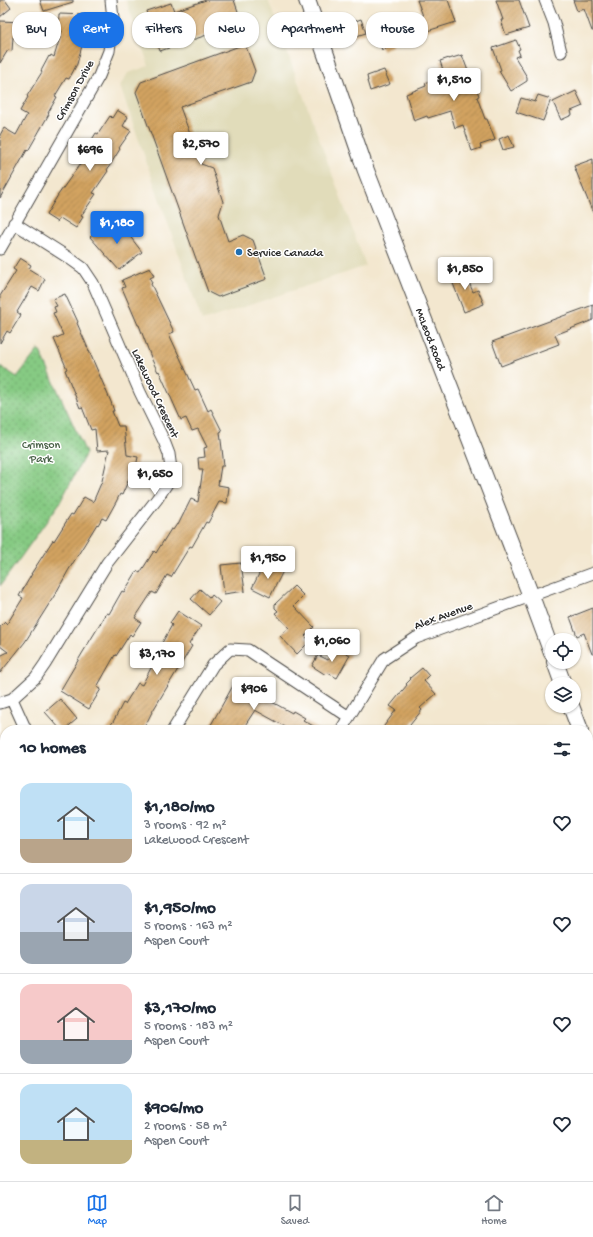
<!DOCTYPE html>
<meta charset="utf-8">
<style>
body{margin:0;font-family:"Gochi Hand",sans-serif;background:#f6f6f7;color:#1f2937;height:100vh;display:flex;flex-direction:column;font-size:15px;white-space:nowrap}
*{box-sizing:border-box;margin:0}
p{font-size:13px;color:#747a83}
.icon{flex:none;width:22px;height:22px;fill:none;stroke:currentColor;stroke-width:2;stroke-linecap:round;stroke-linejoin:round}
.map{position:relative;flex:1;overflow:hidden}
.details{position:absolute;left:0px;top:725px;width:593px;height:456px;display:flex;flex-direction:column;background:#fff;border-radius:16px 16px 0 0;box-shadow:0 1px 3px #0004}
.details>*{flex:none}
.banner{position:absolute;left:12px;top:12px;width:569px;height:36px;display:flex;gap:8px}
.tools{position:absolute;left:545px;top:633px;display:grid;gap:8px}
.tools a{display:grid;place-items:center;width:36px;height:36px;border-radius:50%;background:#fff;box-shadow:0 1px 3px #0004;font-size:20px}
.price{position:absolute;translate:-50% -34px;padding:0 9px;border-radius:4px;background:#fff;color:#222;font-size:13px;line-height:26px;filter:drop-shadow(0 1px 2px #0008)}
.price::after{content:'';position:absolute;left:50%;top:24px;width:12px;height:9px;margin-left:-6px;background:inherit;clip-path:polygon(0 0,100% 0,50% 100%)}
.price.current{background:#1a73e8;color:#fff}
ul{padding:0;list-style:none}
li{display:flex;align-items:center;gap:12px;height:100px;padding:0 20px}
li+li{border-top:1px solid #e0e1e3}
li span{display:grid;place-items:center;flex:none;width:112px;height:80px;border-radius:12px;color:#555}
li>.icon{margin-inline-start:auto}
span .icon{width:48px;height:48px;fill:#fffc;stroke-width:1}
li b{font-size:17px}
h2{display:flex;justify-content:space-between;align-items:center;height:48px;padding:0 20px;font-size:17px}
.chip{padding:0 14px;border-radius:16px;background:#fff;box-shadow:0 1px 3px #0004;font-size:14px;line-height:36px}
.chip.current{background:#1a73e8;color:#fff}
.tab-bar{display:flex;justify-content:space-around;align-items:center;height:56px;border-top:1px solid #e0e1e3;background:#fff;font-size:11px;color:#747a83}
.tab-bar a{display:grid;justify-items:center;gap:2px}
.tab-bar .current{color:#1a73e8}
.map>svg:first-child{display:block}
</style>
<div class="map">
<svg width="593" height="1181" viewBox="0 0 593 1181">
<defs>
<pattern id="park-dots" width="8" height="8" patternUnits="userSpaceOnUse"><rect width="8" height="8" fill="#86ca83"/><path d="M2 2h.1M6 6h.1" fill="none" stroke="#6ea46b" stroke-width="1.8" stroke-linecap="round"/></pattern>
<pattern id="building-hatch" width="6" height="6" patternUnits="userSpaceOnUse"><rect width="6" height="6" fill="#d2a361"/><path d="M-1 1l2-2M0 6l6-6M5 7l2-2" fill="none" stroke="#ab8550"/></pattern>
</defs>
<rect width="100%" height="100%" fill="#fff"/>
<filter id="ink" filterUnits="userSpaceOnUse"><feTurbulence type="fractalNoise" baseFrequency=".025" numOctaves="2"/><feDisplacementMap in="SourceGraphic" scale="8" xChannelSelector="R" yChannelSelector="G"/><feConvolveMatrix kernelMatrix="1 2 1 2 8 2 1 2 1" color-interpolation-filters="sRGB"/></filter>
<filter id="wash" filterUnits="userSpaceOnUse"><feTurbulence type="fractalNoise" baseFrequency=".012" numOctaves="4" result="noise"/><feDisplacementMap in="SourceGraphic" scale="16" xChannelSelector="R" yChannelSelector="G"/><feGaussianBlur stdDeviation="0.9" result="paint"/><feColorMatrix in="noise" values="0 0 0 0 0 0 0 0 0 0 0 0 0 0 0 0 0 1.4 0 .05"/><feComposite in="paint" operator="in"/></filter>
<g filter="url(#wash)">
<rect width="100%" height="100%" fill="#f3e7cf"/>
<path fill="#e1dcba" d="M126,0H268L366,266L202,321L120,86L128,73L149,66Z"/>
<path fill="url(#park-dots)" stroke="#587a57" d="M39,349L86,453L59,504L0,586V366L17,377Z"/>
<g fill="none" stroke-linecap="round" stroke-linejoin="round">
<path stroke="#66a8db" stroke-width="3.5" d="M521,1181L534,1176"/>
</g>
<g id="blocks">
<path fill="url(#building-hatch)" d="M0,0H5L11,8L0,17Z
M40,0H73V2L44,11Z
M206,0H234L242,23L160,51L146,11L171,3L174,11Z
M417,0H448L456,22L424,32V35L409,40L403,25L419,19L418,17L423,16Z
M496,0H519L529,28L506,35L501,20H503Z
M573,0H593V31H592L584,9L577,11Z
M59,14L88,15V31H86L77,64L69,79L66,78L55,96L57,97L48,113L49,114L28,151L27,150L0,198V135L4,128L16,135L27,115L20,111L28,97L27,96L42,72L41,71L49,56L50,57L51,55L54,57L62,31L58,30Z
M361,19L366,33L353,37L348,24Z
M0,21L22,22V37H13L12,51L8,50L0,63Z
M389,35L393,46L382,50L378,40Z
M516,40L520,49L518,50L520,55L515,57L527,77V81L511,91L499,71L501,70L493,48Z
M245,44L255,71L251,82L180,107L201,164L212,168L223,202L219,215L228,241L243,235L253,240L267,279L218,297L208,292L136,92L141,82Z
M462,55L471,79L473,78L479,96L477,97L485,119H487L495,140L480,145L481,148L472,151L463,125L455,128L450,111L428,118L427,116L414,121L406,94L426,86L425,83L445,76L440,61L449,58V59Z
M384,70L390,84L370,91L367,81H368L367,76Z
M576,91L583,106L571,111L572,115L561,120L553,102Z
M538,95L551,99L543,121L516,112L521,98L535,102Z
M117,110L128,117L123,126L131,131L119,148L120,149L107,170L108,171L93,193L96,194L81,216L83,217L76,228L60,218L57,222L46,215L58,195L88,153L85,151L96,133L98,134L110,116L112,118Z
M509,135L514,147L503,150L499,139Z
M593,159V213L574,166Z
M119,222L142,252L119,270L90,237L104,225L109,230Z
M20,258L31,265L29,269L45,279L39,291L32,287L17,312L21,315L10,333L7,331L0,343V296L16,271L13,269Z
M150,268L154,276L150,278L152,283L151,284L174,332L169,334L195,390L198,389L208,411L211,409L222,431L220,432L224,466H221L218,485L229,487L227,503L219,502L208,523L206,522L192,547L190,546L171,577L167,575L156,594L152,592L135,618L141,622L132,636L130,634L116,656L115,655L97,687L101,689L89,709L60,691L83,652L107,613L109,614L122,591L124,592L137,571L140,573L154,551L156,553L171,529L173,530L177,524L178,525L191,499L198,502L203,469H199L198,458L205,457L204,448L207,447L198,429L192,431L186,418L181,420L159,371L158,372L152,360L139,325H138L122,288L125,287L122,280Z
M463,268L473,292L478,290L484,304L464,312L449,273Z
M65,294L78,322L77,323L111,402L114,411H112L118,426H124L127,455L138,457L135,472H132L122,495L120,494L116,502L106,520L102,518L98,525L97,524L68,571L56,593L25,642L0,673V656L8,652L0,646V627L5,622L7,624L23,598L19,596L32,574H31L53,540L54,541L71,514L73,515L84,497L93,502L102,481L109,450L97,451L95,429L91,430L82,407L80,408L65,370L67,369L54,339L63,335L53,313L56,312L54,307L57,306L53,299Z
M593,305V320L555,335L559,344L501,366L492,342Z
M265,562L283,571L270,597L252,588Z
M241,563L245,591L224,594L221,565Z
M294,586L304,596L294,606L314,627L305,636L310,641L297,654L280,636L289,628L275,613L278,611L275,608V604Z
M200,589L210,598L212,595L220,602L209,615L191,599Z
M593,608V654H592L584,633L577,636L570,617Z
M178,611L201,626L189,644L192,646L152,712L143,730H106L113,722L123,703L125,704L138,683L142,685L160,651L158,650L172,625L170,623Z
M336,647L350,655L337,678L328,673L326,675L312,666L318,655L328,660Z
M422,668L429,676L424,681L436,694L420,708L422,710L406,730H381L396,710L390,706L407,685L406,684L411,679L410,678Z
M240,681L264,695L263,697L292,713L293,711L305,718L303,720L320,730H281L284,726L255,710L242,730H208L234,684L237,686Z
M60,699L77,719L64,730H61L45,712Z"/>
</g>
</g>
<g filter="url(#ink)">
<use href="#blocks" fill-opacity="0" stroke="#494744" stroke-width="1"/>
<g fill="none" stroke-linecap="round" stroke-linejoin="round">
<g stroke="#494744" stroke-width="13">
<path id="minor" d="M545,0L554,23L561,52
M0,249L99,76L109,51L113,19L111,0
M12,699L26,730
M0,703L12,699L36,677L45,664L107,563L157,499L168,482L171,469L169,454L164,441L140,392L93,283L83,268L69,258L14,223
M173,730L213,665L230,649L248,650L349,717
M341,730L384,659L416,638L593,573
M0,978L5,979
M588,981L593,982
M75,1176L77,1181
M399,1176L401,1181
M240,1181L244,1176"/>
</g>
<g stroke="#494744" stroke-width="18">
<g id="secondary">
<path id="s1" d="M307,0L365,168L531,596L552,653"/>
<path d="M555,662L563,684"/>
<path d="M571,706L580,730"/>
<path d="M588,751L593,765"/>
<path d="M588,1155L593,1133"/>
<path d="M582,1181L583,1176"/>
</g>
</g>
<use href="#minor" stroke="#fff" stroke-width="11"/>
<use href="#secondary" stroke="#fff" stroke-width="16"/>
</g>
</g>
<circle fill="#1f6fb2" stroke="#fff" stroke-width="1.5" cx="239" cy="252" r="4"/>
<g text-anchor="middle" stroke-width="3" stroke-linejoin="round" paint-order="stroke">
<g font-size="12" fill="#2b2b2b" stroke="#fff">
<text transform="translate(74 90) rotate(-61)" y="4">Crimson Drive</text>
<text dy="4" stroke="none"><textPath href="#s1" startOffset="361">McLeod Road</textPath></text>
<text transform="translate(156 393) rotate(65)" y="4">Lakewood Crescent</text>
<text transform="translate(443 615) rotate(-20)" y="4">Alex Avenue</text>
</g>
<g font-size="12" fill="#2b2b2b" stroke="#fff" text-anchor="start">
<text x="247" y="256">Service Canada</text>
</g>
<g font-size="12" fill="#4b634a" stroke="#fff">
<text x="41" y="448">Crimson<tspan x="41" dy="14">Park</tspan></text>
</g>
</g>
</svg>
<div class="tools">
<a><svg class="icon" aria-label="locate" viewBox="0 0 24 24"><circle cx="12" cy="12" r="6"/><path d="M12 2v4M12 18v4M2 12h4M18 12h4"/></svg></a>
<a><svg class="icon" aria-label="layers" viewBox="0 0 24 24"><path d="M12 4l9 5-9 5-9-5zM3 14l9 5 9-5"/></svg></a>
</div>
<b class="price" style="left:454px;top:102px">$1,510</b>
<b class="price" style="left:201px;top:166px">$2,570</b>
<b class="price" style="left:90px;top:172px">$696</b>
<b class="price current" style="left:117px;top:245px">$1,180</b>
<b class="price" style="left:465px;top:291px">$1,850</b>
<b class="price" style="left:155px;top:496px">$1,650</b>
<b class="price" style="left:268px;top:580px">$1,950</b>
<b class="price" style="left:332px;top:663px">$1,060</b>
<b class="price" style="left:157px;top:676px">$3,170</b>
<b class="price" style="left:254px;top:711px">$906</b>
<div class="banner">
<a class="chip">Buy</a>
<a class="chip current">Rent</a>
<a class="chip">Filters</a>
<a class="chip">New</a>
<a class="chip">Apartment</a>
<a class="chip">House</a>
</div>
<section class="details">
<h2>10 homes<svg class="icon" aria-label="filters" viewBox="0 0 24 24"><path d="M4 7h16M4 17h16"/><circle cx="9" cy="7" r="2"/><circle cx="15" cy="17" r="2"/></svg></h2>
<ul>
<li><span style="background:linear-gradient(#bfe0f5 70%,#b9a48a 0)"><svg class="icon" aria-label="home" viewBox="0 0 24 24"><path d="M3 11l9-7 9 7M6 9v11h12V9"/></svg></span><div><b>$1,180/mo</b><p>3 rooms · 92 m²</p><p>Lakewood Crescent</p></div><svg class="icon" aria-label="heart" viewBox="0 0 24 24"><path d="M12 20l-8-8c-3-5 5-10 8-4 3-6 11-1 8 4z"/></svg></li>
<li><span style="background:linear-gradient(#c9d6e8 60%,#9aa5b1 0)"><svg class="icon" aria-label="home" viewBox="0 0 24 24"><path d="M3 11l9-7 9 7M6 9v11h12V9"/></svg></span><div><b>$1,950/mo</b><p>5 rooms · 163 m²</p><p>Aspen Court</p></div><svg class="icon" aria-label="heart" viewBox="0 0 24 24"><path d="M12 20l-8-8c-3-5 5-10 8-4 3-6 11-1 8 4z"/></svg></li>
<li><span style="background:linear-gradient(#f6c9c9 70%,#9aa5b1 0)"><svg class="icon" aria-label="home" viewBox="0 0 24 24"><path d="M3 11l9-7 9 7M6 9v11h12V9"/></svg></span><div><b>$3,170/mo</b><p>5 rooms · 183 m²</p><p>Aspen Court</p></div><svg class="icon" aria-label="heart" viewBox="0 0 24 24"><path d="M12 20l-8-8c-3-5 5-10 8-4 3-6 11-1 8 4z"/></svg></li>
<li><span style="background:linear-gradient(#bfe0f5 70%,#c2b280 0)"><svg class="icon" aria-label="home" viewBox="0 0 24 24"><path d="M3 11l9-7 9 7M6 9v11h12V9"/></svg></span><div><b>$906/mo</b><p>2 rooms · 58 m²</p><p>Aspen Court</p></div><svg class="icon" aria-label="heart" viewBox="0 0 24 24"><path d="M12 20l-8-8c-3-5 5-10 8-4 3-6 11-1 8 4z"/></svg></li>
</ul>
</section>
</div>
<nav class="tab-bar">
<a class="current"><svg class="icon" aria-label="map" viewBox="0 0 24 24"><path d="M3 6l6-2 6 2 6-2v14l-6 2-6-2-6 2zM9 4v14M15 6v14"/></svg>Map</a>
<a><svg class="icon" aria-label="saved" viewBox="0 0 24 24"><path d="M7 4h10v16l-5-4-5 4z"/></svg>Saved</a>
<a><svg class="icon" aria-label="home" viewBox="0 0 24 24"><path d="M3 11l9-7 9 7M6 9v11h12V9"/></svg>Home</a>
</nav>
